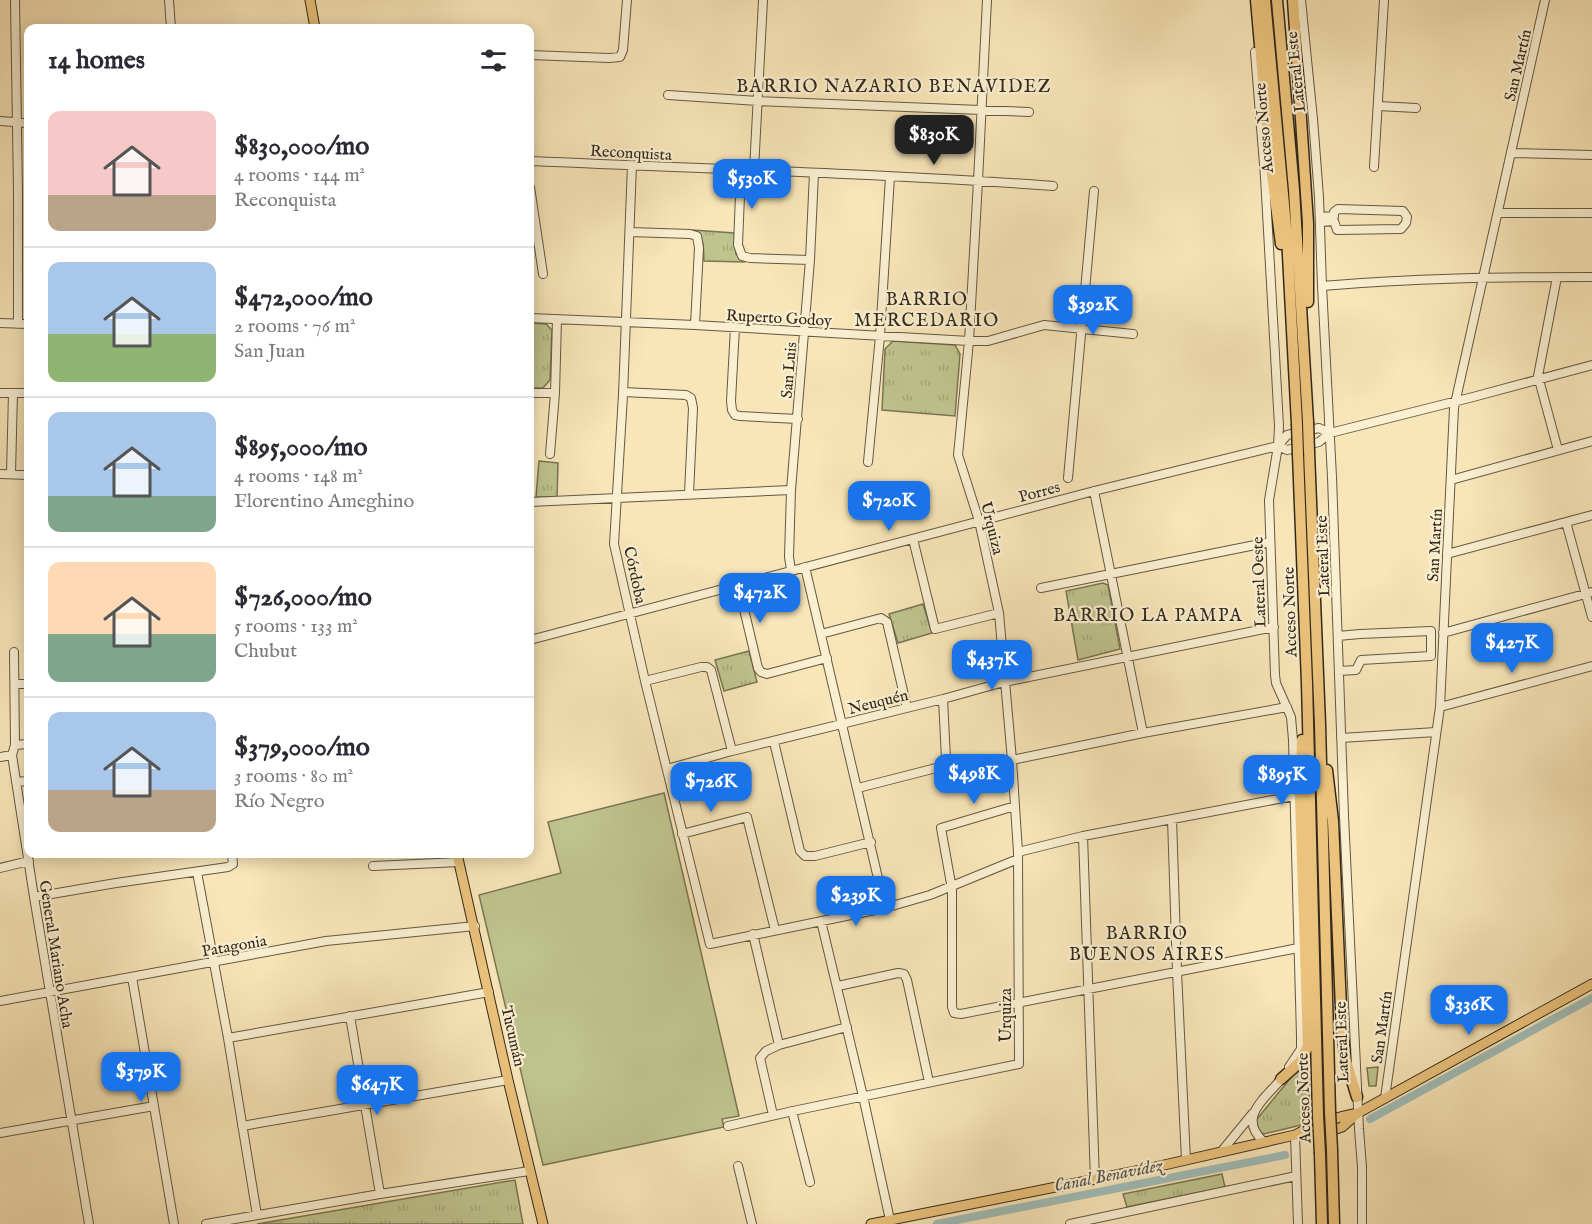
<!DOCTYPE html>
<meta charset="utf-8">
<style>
body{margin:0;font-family:"IM FELL English",serif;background:#f2f2f3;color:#2b2b33;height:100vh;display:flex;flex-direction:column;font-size:22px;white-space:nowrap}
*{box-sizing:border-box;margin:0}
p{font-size:20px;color:#7c7c81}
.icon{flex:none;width:33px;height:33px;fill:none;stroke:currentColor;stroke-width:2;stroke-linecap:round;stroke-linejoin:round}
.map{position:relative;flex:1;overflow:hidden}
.drawer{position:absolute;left:24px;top:24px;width:510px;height:834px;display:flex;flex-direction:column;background:#fff;border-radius:12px;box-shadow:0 3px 15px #0003}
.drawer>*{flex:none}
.price{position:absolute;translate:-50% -51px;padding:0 14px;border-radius:12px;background:#1a73e8;color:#fff;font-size:20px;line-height:39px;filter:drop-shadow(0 2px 3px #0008)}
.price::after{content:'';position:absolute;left:50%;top:36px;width:18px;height:14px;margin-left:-9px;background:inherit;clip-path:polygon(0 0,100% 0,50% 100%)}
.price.on{background:#222;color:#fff}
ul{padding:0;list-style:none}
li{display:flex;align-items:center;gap:18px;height:150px;padding:0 24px}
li+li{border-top:2px solid #e1e1e2}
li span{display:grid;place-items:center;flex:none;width:168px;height:120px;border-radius:12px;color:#555}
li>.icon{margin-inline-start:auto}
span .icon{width:72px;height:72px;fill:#fffc;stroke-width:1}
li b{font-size:26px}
h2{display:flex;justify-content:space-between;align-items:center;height:72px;padding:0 24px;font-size:26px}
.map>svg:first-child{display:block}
</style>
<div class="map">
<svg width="1592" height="1224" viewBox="0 0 1592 1224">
<defs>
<pattern id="grass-tufts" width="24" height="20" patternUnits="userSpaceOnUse" patternTransform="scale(1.5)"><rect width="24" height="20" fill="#bfc48e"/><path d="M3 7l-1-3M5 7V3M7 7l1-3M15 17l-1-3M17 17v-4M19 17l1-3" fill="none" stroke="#a5a87a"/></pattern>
</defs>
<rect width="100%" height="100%" fill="#f8e6b8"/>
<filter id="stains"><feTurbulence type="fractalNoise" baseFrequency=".00333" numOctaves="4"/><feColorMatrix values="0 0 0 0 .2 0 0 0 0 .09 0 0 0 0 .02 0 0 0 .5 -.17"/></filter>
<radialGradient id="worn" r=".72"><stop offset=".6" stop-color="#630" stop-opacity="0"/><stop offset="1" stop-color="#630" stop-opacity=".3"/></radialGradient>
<path fill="url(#grass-tufts)" stroke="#797654" stroke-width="1.5" d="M693,230L734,233L736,254L744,262L704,261C703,247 706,239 693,232Z
M530,323L546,324L552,330L550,380L543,388H530Z
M893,341L955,345L960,354L955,416L882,410L885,349Z
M539,461L558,463L557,497H536Z
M1103,583L1108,585L1120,649L1078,660L1066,591Z
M923,604L932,633L898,643L889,614Z
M749,651L757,682L724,691L715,660Z
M1308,1053L1310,1123L1264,1134L1262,1133L1256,1127L1257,1119L1298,1069Z
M1378,1067L1376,1086H1369L1367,1068Z
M1222,1174L1225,1187L1127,1207L1123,1194Z
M515,1180L523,1224H257Z"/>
<path fill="#bfc48e" stroke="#797654" stroke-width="1.5" d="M664,793L739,1116L722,1119L724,1127L543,1165L479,895L561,873L548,822Z"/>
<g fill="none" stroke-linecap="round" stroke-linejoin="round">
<path stroke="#a0bdb8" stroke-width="8" d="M1370,1119L1592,998
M937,1224L1285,1155"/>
<g stroke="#645842" stroke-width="10">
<path id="minor" d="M15,0L18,191V324
M169,0L171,28
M1301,0L1313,119L1319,197L1322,286L1332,477L1344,816L1359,1129L1362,1167V1224
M1255,52L1265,177L1279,426L1278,446L1269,500L1275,675L1276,683L1291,717L1293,740L1301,1036V1049L1289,1067
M530,55L609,58L620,57L623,50L627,0
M668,95L758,101L1029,112
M1378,106L1416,108
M0,121L28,123
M1511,153L1592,155
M530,162L532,161C705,169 879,173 1053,186
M632,165L623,395L614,544L645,681L710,944L885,908L930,895L1018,859
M1374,167L1384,0
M741,170L738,245L742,256L750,258L810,260
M754,170L763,0
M530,187L543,274
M1498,213H1592
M1320,217L1334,216V212L1338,209L1403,211L1407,217L1406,223L1401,229L1337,230L1334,221L1320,222
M630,232L690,234L697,236L699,248L695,325
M1557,277L1538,376L1558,450
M1322,286C1412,278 1502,277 1592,277
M530,318L695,325L969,341H988L1044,325L1133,334
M0,323L28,324
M735,327L731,401L732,410L735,415L740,416L798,419
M623,392L686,395L691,398L693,408L689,494
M0,393H28
M530,393H555
M1278,446L1287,450L1319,442L1330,433L1473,397L1592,365
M550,454L555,393L557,319
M868,462L880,336L890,177
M0,474L28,475
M11,474L13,393
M1068,478L1094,191
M1451,480L1592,441
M1094,491L1143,733
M530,502L791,490
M1566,522L1592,617
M913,539L935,629L999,613
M1447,554L1592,515
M805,567L885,908
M791,570L789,557L791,490L810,260L814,173
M738,584L758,668L761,672L767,674L827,658
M1041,588L1270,542
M1443,633L1592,592
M821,634L881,618L887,622L907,708
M1338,636L1360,634L1431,631V656L1361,660L1356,670L1339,671
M530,640L1094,491L1278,446L1287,435L1319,428L1330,433
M14,652L15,745L12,755L34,897L89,1224
M645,681L701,667H707L711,670L732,751
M15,684H28
M1440,707L1592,666
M1341,738L1436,732
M774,742L800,851L805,856H815L871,842
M15,745L28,744
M0,757L12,755
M1012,760L1143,733L1287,707
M667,769L732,751L943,699L1004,682L1274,627
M16,782L28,781
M858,788L944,766L946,759L943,699
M1015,806L941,828L952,889V1007L954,1013L961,1014L1298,948
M1172,819L1177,972L1186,1160
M682,834L747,817L775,930
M1083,836L1095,1180
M1018,852L1083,836L1294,796
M373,866L459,862
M0,868L29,861
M197,872L228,1038L257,1215
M34,897L116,883L228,867L233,864L232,854
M821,921L863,1096L890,1220
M753,934L779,1045
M132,977L174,1224
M838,986L898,973L904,974L907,980L929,1082
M0,1001L326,941L475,926
M350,1016L380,1194
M228,1038L489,992
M1385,1098L1440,707L1454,408L1545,0
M792,1111L810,1182
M773,1115L760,1058L766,1051L779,1045L847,1027
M242,1126L508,1080
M728,1126L793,1111L1019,1064L1018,852L1012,760L999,613L979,521L958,455L969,341L978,181L987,0
M0,1133L154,1106
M1295,1135L1298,1224
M1264,1142C1236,1117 1266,1098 1283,1077
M1221,1152L1253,1113
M738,1166L752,1224
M206,1224L380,1194L529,1171
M1070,1224L1296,1176"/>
</g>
<g stroke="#33291b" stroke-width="11">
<path id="major" d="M310,0L315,28
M457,854L508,1080L543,1224
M1296,1135L1312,1137L1342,1127L1358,1113L1592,984
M871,1224L1151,1168L1295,1135C1315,1124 1336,1117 1358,1113"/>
</g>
<g stroke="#33291b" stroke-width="13">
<path id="highway" d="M1256,0L1270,159L1281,244
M1265,0L1287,237L1297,424
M1277,0L1294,190L1308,422
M1293,0L1308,223V302
M1309,452L1320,724L1330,1112
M1298,455L1307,683L1318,1116
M1327,770L1333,821L1342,1031L1346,1061L1357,1097
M1281,1079L1300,1062L1308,1046L1300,798L1302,740
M1332,1150L1334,1224
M1320,1154L1322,1224"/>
</g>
<use href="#minor" stroke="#faefd1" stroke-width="8"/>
<use href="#major" stroke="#ecc37c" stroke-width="9"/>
<use href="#highway" stroke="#ecc37c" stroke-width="10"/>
<g stroke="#33291b" stroke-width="13" stroke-linecap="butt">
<path id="highway-bridge" d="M1308,422L1309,452
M1297,424L1298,455
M1330,1112L1332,1150
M1318,1116L1320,1154"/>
</g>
<use href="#highway-bridge" stroke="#ecc37c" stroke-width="10"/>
</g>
<g text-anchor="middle" stroke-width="4.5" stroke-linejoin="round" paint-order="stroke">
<g font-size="16" fill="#33291b" stroke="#faefd1">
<text transform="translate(1517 65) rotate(-77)" y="6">San Martín</text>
<text transform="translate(1295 72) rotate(-96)" y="6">Lateral Este</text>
<text transform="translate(1263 128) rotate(-95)" y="6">Acceso Norte</text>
<text transform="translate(631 152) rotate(3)" y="6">Reconquista</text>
<text transform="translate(779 317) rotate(3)" y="6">Ruperto Godoy</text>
<text transform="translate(788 370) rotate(-85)" y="6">San Luis</text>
<text transform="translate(1039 491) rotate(-15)" y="6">Porres</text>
<text transform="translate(993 528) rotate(76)" y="6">Urquiza</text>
<text transform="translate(1434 545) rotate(-87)" y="6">San Martín</text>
<text transform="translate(1322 556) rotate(-92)" y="6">Lateral Este</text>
<text transform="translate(636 575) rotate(78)" y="6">Córdoba</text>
<text transform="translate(1258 582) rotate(-92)" y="6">Lateral Oeste</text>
<text transform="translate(1289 612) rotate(-92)" y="6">Acceso Norte</text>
<text transform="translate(878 701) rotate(-14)" y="6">Neuquén</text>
<text transform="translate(234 945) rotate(-10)" y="6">Patagonia</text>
<text transform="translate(57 954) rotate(81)" y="6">General Mariano Acha</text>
<text transform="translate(1005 1015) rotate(-90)" y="6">Urquiza</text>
<text transform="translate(1381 1027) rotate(-82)" y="6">San Martín</text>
<text transform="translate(514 1036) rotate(77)" y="6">Tucumán</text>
<text transform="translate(1341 1042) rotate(-92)" y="6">Lateral Este</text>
<text transform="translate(1303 1098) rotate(-92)" y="6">Acceso Norte</text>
</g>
<g font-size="18" letter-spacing="1.5" fill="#33291b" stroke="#faefd1">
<text x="894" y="92">BARRIO NAZARIO BENAVIDEZ</text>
<text x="927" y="305">BARRIO<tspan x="927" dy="21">MERCEDARIO</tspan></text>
<text x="1148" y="621">BARRIO LA PAMPA</text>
<text x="1147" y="939">BARRIO<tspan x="1147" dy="21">BUENOS AIRES</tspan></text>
</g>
<g font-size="18" font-style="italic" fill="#54554a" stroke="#faefd1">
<text transform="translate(1108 1175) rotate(-11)" y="6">Canal Benavídez</text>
</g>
</g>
<rect width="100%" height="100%" filter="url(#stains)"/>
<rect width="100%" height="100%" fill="url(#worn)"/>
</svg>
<b class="price on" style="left:934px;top:166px">$830K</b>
<b class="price" style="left:752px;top:210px">$530K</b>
<b class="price" style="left:1093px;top:336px">$392K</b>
<b class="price" style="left:889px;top:532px">$720K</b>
<b class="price" style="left:760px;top:624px">$472K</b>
<b class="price" style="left:1512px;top:674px">$427K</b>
<b class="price" style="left:992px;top:691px">$437K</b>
<b class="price" style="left:974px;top:805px">$498K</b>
<b class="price" style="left:1282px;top:806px">$895K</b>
<b class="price" style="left:711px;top:813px">$726K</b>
<b class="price" style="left:856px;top:927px">$239K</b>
<b class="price" style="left:1469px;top:1036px">$336K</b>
<b class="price" style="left:141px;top:1103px">$379K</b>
<b class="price" style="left:377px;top:1116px">$647K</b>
<section class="drawer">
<h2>14 homes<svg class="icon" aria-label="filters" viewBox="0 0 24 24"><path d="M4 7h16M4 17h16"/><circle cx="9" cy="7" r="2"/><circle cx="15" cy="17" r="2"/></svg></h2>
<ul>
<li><span style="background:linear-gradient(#f6c9c9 70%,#b9a48a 0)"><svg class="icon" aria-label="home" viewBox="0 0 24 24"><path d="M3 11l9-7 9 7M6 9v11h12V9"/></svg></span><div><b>$830,000/mo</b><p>4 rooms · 144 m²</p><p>Reconquista</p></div></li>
<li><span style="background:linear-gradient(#a9c7e8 60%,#8fb573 0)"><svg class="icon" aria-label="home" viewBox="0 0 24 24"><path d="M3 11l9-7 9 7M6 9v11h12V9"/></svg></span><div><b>$472,000/mo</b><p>2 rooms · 76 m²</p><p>San Juan</p></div></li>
<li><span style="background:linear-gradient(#a9c7e8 70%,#7fa58c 0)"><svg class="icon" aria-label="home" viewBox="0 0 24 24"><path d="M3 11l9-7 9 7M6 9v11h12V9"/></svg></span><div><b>$895,000/mo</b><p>4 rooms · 148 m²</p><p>Florentino Ameghino</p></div></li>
<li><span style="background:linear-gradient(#ffd9b3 60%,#7fa58c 0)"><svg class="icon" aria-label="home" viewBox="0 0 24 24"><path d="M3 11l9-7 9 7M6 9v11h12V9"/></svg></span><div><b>$726,000/mo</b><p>5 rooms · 133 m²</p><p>Chubut</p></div></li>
<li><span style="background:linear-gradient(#a9c7e8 65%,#b9a48a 0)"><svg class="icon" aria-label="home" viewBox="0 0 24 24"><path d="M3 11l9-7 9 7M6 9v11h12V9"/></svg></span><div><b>$379,000/mo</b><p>3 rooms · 80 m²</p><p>Río Negro</p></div></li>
</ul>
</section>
</div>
